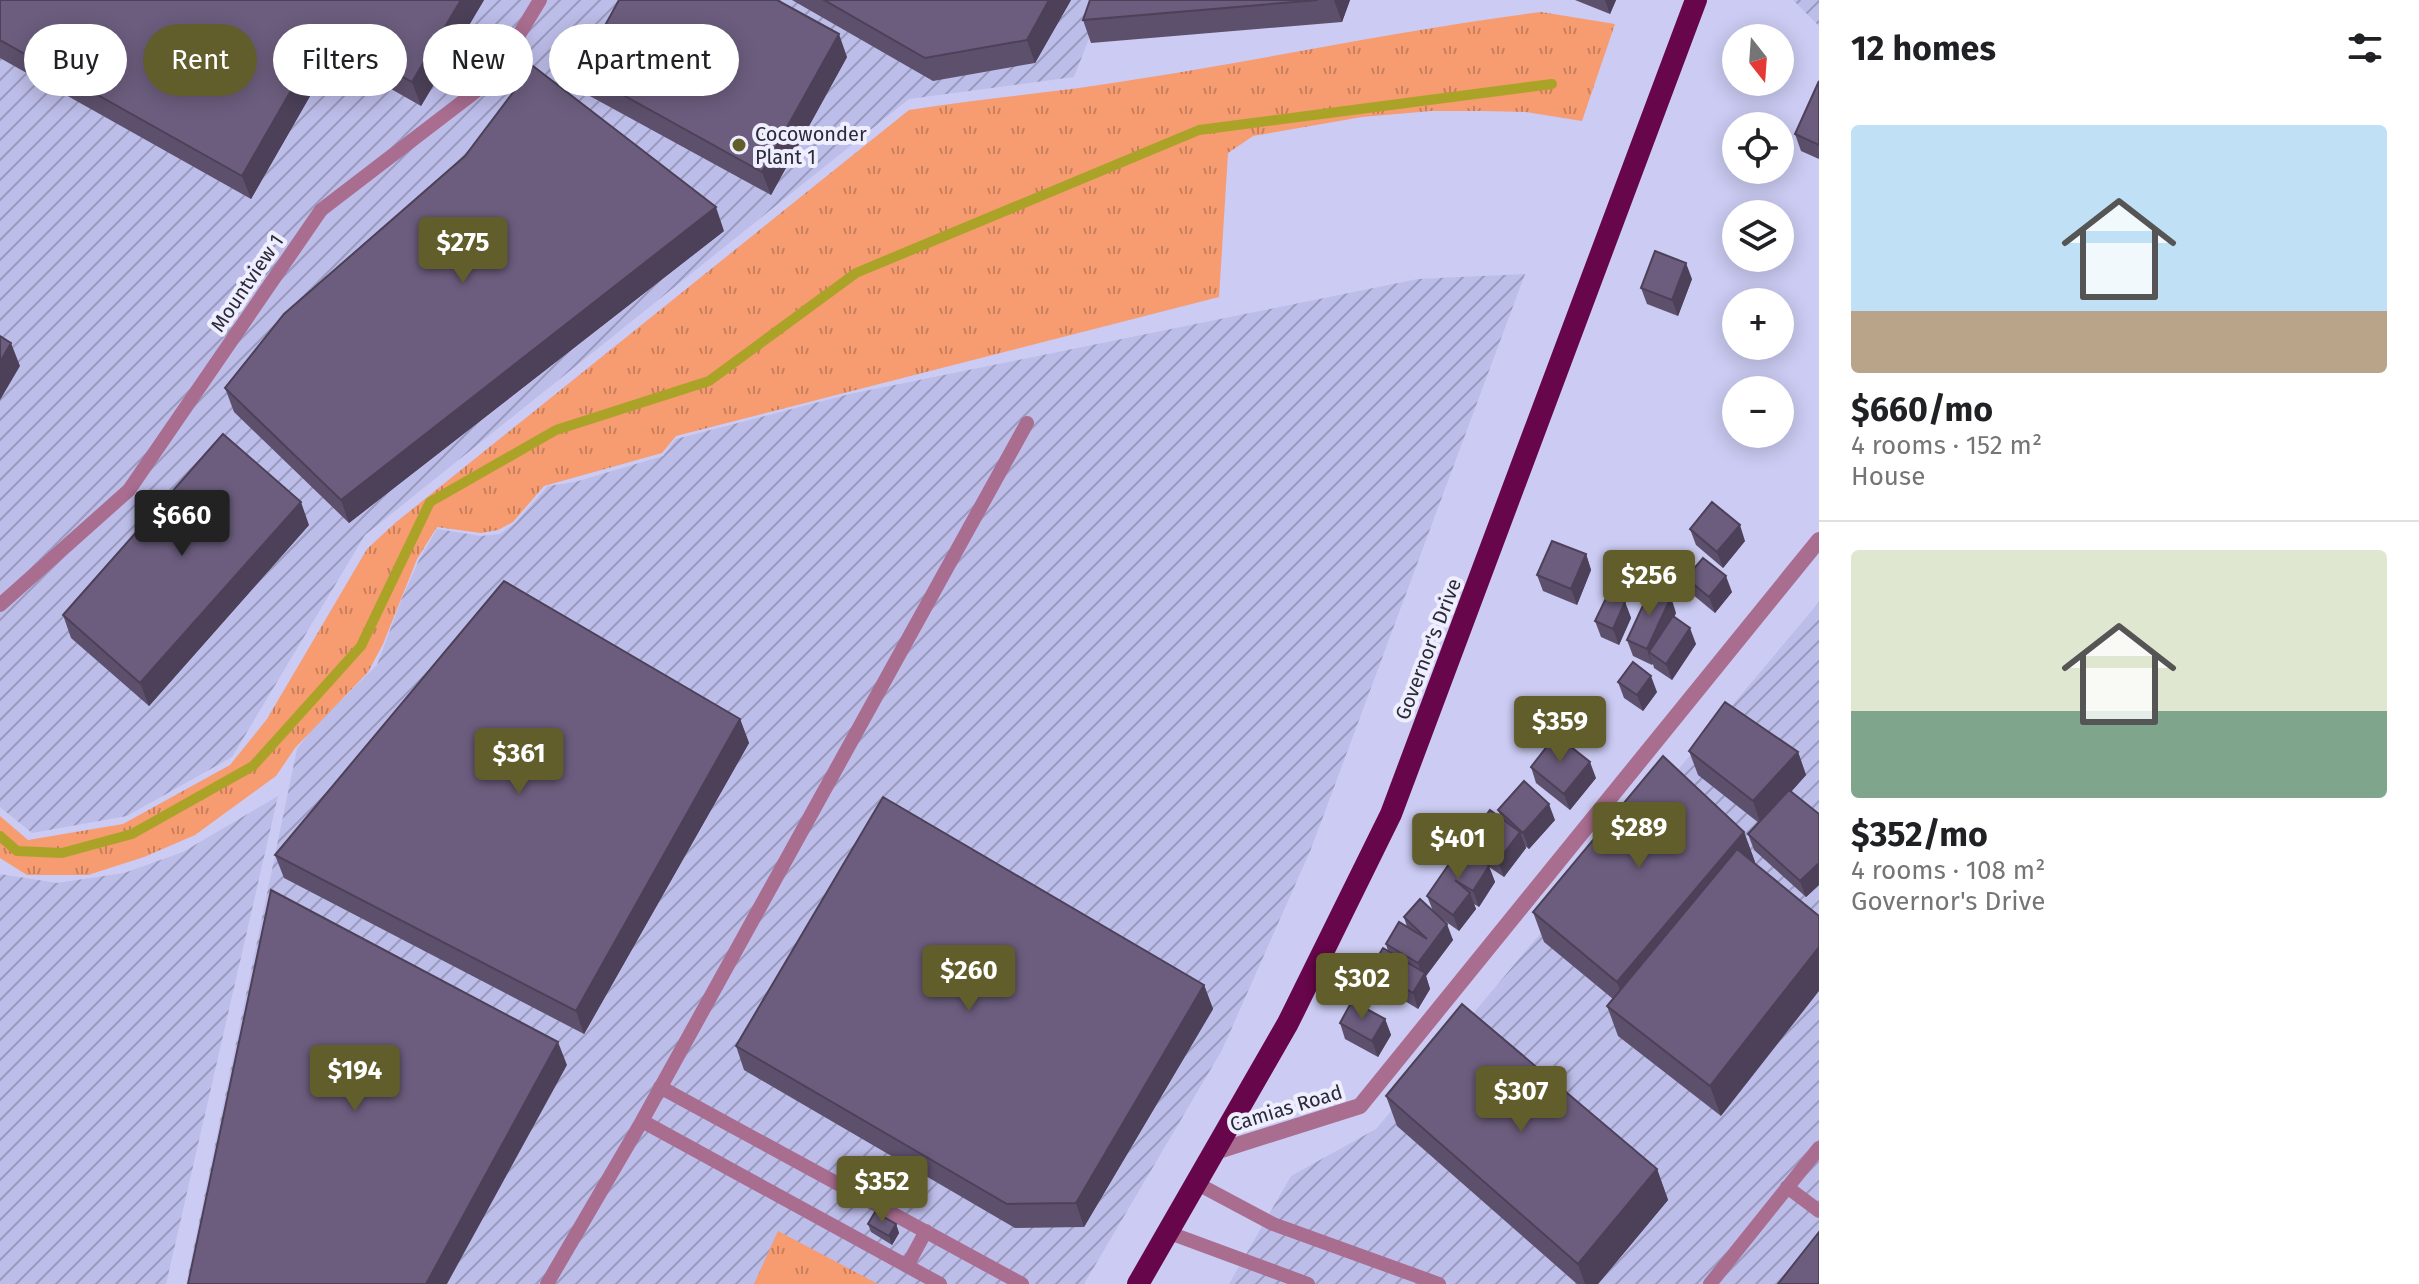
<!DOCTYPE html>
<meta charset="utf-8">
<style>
body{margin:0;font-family:"Fira Sans",sans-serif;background:#f6f6f6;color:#202124;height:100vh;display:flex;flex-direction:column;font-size:30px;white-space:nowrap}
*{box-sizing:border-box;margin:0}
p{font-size:26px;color:#757577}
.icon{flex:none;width:44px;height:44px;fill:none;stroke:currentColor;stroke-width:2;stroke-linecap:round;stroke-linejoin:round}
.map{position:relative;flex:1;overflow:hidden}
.details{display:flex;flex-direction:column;background:#fff;width:600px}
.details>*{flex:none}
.guide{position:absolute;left:24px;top:24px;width:760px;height:72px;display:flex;gap:16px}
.needle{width:52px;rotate:163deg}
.buttons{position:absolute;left:1722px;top:24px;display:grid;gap:16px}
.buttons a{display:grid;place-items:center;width:72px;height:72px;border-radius:50%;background:#fff;box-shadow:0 4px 20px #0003;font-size:40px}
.price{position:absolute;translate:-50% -68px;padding:0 18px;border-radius:8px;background:#625e2b;color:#fff;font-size:26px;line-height:52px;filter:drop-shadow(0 2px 4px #0008)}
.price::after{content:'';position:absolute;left:50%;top:48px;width:24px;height:18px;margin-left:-12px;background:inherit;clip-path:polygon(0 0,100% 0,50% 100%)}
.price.active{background:#222;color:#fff}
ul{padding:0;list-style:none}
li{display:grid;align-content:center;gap:16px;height:424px;padding:0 32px}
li+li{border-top:2px solid #e0e0e0}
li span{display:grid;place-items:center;height:248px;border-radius:8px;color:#555}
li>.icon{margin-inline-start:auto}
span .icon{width:144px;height:144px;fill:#fffc;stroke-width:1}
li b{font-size:34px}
h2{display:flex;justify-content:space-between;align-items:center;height:96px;padding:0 32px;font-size:34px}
.tag{padding:0 28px;border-radius:36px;background:#fff;box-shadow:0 4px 20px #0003;font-size:28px;line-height:72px}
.tag.active{background:#625e2b;color:#fff}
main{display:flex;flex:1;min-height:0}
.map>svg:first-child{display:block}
</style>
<main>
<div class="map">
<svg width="1819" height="1284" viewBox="0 0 1819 1284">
<defs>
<pattern id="industrial-furrows" width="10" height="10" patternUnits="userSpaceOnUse" patternTransform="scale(2)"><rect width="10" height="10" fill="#bdbdea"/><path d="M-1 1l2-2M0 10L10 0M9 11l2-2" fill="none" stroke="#9a9abf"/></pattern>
<pattern id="grass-tufts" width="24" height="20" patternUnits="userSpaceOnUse" patternTransform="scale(2)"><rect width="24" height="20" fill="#f79b70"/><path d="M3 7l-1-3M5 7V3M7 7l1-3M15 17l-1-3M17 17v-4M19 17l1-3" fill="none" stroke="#c87f5d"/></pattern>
</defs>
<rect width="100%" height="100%" fill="#cbcbf3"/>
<path fill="url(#industrial-furrows)" d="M0,0H1104L1074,77L909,99L365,535L232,757L127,816L32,833L0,807Z
M1793,0H1819V26Z
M1525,274L1311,849L1222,1050L1084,1284H186L297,749L312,729L377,665L402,598L419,560L437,529L481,536L500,534L515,523L548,486L575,482L663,456L676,439L850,394L1418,279Z
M1819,602V1284H1229L1291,1176L1376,1129Z
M278,796L166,1284H0V874L57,883L124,873L183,852Z"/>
<path fill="url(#grass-tufts)" d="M1541,12L1615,24L1582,121L1526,112L1482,111H1431L1362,117L1253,136L1228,153L1219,297L676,436L662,453L544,486L513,522L498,530L481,533L437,527L417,559L383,644L368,672L295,748L276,776L195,835L144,857L88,875H27L0,858V816L28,840L123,824L230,765L267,719L367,549L395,523L909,110C985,98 1062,92 1138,79C1273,58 1406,29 1541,12Z
M778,1231L878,1284H754Z"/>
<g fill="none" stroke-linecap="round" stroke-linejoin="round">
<path stroke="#aba328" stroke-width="10" d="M0,836L17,851L62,853L132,834L253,766L361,646L430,502L556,430L709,381L856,273L1199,130L1552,84"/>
<path stroke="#a96d8f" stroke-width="14" d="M0,605L129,490L321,210L492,79L540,0
M660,1087L1022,1284
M642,1121L940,1284
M1196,1183L1273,1224L1439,1284
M1787,1187L1819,1211
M1167,1232L1308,1284
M907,1266L926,1231
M547,1284L642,1121L1027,423
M1710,1284L1819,1148"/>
<path stroke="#a96d8f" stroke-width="16" d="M1215,1152L1360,1106L1819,540"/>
<path stroke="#68064b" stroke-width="22" d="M1138,1284L1288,1023L1391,814L1696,0"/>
</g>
<path fill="#5d506c" d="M0,0H484L421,106L333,56L251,199L0,58Z
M792,0H1071L1035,63L933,81Z
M1090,0H1350L1342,22L1091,43L1083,20Z
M1575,0H1616L1610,14Z
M847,57L771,195L588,95L580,71Z
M1819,81V159L1801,151L1795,134Z
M724,231L349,523L234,412L225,388Z
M1692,279L1678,316L1647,304L1641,288Z
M309,525L149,706L71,638L63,615Z
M1690,529L1745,541L1723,568L1696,545Z
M1586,554L1591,570L1577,605L1543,591L1537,575Z
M1686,578L1732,592L1715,613L1692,594Z
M1625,602L1631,618L1619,645L1601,637L1595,621Z
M1676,613L1674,617L1696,644L1672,680L1654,668L1653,664L1652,665L1633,656L1627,640Z
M1618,682L1657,692L1643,711L1624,698Z
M740,719L749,743L584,1034L284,878L275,855Z
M1689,751L1798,752L1806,775L1791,792L1819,814V885L1806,897L1754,850L1748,834L1759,823L1698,775Z
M1531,767L1596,778L1570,810L1536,783Z
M1498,810L1555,820L1529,849L1525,846L1526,848L1504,877L1489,867L1495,882L1479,907L1474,904L1476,909L1459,931L1438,916L1453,940L1426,976L1430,989L1418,1009L1377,984L1371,968L1388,951L1386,944L1407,927L1404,917L1433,911L1427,896L1483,862L1474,856L1468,840L1501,817Z
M1744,832L1755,862L1721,1116L1618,1036L1607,1006L1613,999L1544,942L1533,912Z
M1204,985L1213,1009L1084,1227L1015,1228L744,1070L736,1046Z
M1385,1019L1391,1035L1378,1057L1345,1039L1340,1023Z
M1386,1096L1657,1169L1668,1200L1598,1284H1577L1397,1126Z
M868,1224H896L899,1233L892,1245L871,1232Z"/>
<path fill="#4c4158" d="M461,0H484L421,106L412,82Z
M1049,0H1071L1035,63L1027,40Z
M1334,0H1350L1342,22Z
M1605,0H1616L1610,14Z
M324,33L333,56L251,199L242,176Z
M839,34L847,57L771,195L762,172Z
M716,207L724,231L349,523L341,500Z
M1686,263L1692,279L1678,316L1672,300Z
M11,343L20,366L0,400V362Z
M301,502L309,525L149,706L140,683Z
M1740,525L1745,541L1723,568L1717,552Z
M1586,554L1591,570L1577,605L1571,589Z
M1726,576L1732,592L1715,613L1709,597Z
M1671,597L1676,613L1656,657L1649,652L1652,665L1647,649Z
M1625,602L1631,618L1619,645L1613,629Z
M1690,628L1696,644L1672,680L1666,664Z
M1651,676L1657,692L1643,711L1637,695Z
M740,719L749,743L584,1034L576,1011Z
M1798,752L1806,775L1761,825L1753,801Z
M1590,762L1596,778L1570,810L1564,794Z
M1549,804L1555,820L1529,849L1523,833Z
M1520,832L1526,848L1504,877L1498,861Z
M1744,832L1755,862L1628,1012L1617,982Z
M1819,863V885L1806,897L1800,881Z
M1489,866L1495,882L1479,907L1473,891Z
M1470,893L1476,909L1459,931L1453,915Z
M1447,924L1453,940L1426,976L1430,989L1418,1009L1413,993L1422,977L1418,963Z
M1819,947V991L1721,1116L1710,1086Z
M1204,985L1213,1009L1084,1227L1076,1203Z
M1385,1019L1391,1035L1378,1057L1372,1041Z
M558,1042L567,1065L447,1284H426Z
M1657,1169L1668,1200L1598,1284H1585L1578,1264Z
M896,1224L899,1233L892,1245L889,1236Z"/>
<path fill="#6c5d7e" stroke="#4c4158" stroke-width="2" d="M0,0H461L412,82L324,33L242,176L0,40Z
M619,0H777L839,34L762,172L580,71Z
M824,0H1049L1027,40L925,58Z
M1090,0H1318L1083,20Z
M533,66L716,207L341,500L225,388L284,314L465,156Z
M1819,81V145L1795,134Z
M1655,251L1686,263L1672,300L1641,288Z
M0,336L11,343L0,362Z
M223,434L301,502L140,683L63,615Z
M1712,502L1740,525L1717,552L1690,529Z
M1552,541L1586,554L1571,589L1537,575Z
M1703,558L1726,576L1709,597L1686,578Z
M504,581L740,719L576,1011L275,855Z
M1651,588L1671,597L1647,649L1627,640Z
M1608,594L1625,602L1613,629L1595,621Z
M1673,616L1690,628L1666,664L1649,652Z
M1633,662L1651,676L1637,695L1618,682Z
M1725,702L1798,752L1753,801L1689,751Z
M1556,735L1590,762L1564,794L1531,767Z
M1663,756L1744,832L1617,982L1533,912Z
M1524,781L1549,804L1523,833L1498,810Z
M1789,790L1819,814V863L1800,881L1748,834Z
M883,797L1204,985L1076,1203L1007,1204L736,1046Z
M1490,810L1520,832L1498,861L1468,840Z
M1460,848L1489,866L1473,891L1455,880L1470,893L1453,915L1427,896Z
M1737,849L1819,916V947L1710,1086L1607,1006Z
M271,890L558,1042L426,1284H188Z
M1420,899L1447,924L1418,963L1386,944L1399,922L1427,939L1404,917Z
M1383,948L1425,973L1413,993L1371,968Z
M1352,1001L1385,1019L1372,1041L1340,1023Z
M1462,1004L1657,1169L1578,1264L1386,1096Z
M875,1212L896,1224L889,1236L868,1224Z
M1819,1232V1284H1778Z"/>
<circle fill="#625e2b" stroke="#eef" stroke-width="3" cx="739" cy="145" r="8"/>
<g text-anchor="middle" stroke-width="8" stroke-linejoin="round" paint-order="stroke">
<g font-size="20" fill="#2a2a39" stroke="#eef" text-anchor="start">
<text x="755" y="141">Cocowonder<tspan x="755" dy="23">Plant 1</tspan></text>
</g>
<g font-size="20" fill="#2a2a39" stroke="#eef">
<text transform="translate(247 283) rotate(-56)" y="7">Mountview 1</text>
<text transform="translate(1428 649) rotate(-69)" y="7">Governor's Drive</text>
<text transform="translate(1286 1108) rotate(-17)" y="7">Camias Road</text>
</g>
</g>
</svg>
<div class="buttons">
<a><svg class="needle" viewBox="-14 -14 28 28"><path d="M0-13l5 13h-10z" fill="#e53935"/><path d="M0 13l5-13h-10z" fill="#757577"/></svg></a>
<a><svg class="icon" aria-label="locate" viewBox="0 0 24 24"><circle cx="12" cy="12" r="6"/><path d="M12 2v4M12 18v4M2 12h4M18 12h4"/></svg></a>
<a><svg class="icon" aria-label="layers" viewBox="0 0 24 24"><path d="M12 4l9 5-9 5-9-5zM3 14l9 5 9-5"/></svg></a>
<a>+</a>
<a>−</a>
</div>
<b class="price" style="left:463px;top:285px">$275</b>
<b class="price active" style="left:182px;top:558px">$660</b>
<b class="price" style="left:1649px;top:618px">$256</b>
<b class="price" style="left:1560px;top:764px">$359</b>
<b class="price" style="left:519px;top:796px">$361</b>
<b class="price" style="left:1639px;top:870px">$289</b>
<b class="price" style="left:1458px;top:881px">$401</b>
<b class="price" style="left:969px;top:1013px">$260</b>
<b class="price" style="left:1362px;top:1021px">$302</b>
<b class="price" style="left:355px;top:1113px">$194</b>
<b class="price" style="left:1521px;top:1134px">$307</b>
<b class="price" style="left:882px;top:1224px">$352</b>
<div class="guide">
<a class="tag">Buy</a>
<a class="tag active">Rent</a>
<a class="tag">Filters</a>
<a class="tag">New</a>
<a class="tag">Apartment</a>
</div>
</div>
<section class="details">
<h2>12 homes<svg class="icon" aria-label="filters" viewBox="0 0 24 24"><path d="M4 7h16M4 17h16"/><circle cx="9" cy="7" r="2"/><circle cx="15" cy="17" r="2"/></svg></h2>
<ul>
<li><span style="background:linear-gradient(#bfe0f5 75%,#b9a48a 0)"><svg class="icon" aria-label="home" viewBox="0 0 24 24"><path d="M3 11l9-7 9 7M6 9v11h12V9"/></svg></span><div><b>$660/mo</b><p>4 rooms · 152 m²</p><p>House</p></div></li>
<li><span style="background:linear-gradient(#dfe7d0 65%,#7fa58c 0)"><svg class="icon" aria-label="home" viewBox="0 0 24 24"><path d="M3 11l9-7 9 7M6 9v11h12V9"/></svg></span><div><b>$352/mo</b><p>4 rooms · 108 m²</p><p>Governor's Drive</p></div></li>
</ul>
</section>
</main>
